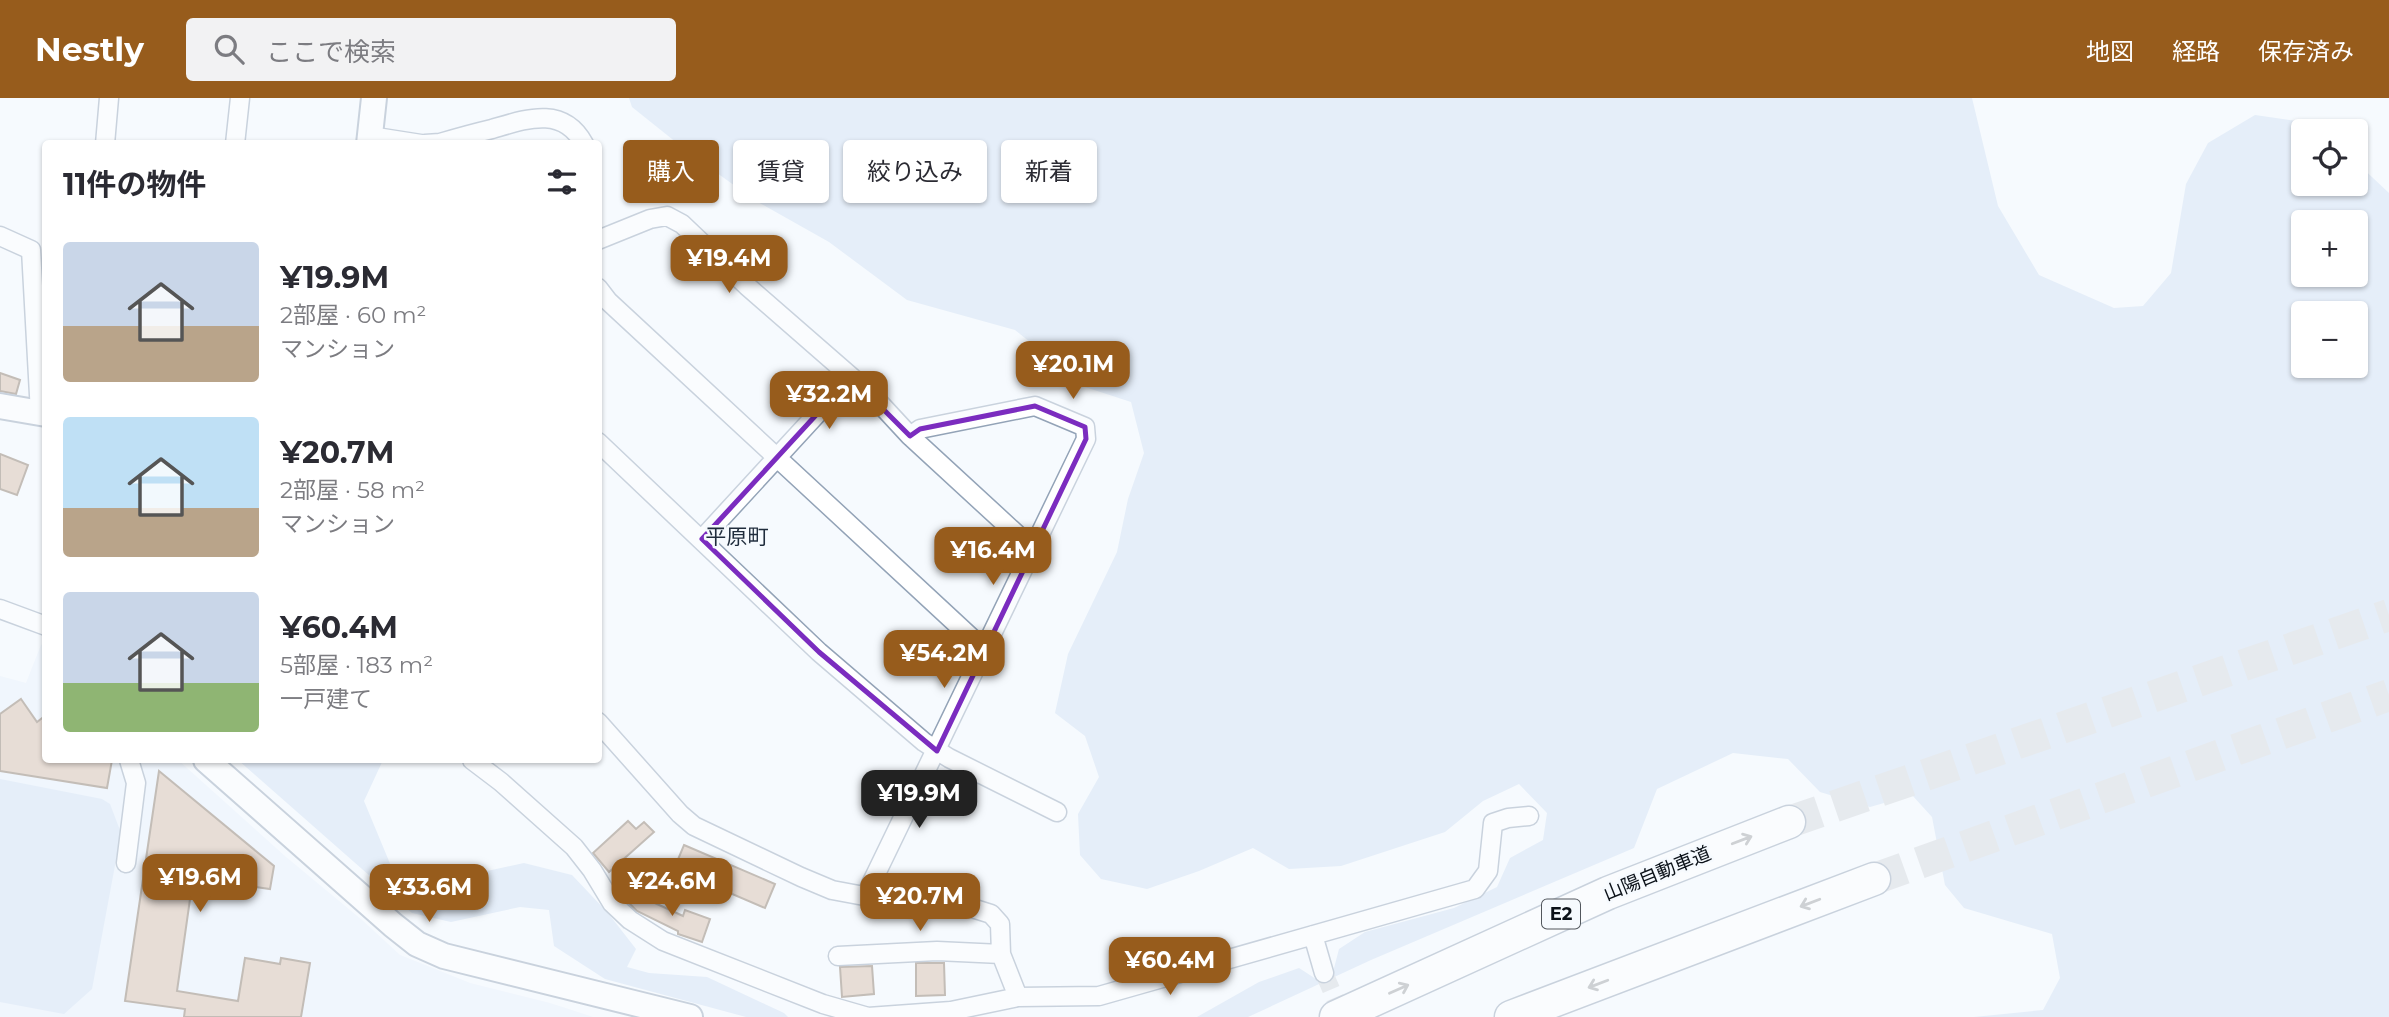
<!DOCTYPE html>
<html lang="ja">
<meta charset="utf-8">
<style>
body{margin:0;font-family:Montserrat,"Noto Sans JP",sans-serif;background:#f2f2f3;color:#2b2b33;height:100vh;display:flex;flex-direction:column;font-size:26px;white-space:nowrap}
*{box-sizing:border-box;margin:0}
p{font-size:23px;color:#7c7c81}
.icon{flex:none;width:38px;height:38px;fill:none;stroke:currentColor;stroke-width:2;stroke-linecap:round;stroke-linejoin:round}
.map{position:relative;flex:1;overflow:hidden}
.side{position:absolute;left:42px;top:42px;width:560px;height:623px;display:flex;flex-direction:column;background:#fff;border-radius:7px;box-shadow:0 2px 5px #0004}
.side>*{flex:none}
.top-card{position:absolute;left:623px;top:42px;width:665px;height:63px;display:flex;gap:14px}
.controls{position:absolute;left:2291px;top:21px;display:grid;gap:14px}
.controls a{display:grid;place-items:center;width:77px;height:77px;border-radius:7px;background:#fff;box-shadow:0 2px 5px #0004;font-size:35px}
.price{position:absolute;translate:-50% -60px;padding:0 16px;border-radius:14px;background:#975c1c;color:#fff;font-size:23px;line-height:46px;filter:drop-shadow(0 2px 4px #0008)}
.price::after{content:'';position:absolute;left:50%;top:42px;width:21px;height:16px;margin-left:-10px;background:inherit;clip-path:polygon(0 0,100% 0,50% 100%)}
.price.selected{background:#222;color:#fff}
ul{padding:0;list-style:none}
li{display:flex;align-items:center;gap:21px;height:175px;padding:0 21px}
li span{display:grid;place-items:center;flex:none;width:196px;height:140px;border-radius:7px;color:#555}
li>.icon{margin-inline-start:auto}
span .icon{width:84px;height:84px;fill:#fffc;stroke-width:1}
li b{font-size:30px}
h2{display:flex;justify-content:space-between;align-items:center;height:84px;padding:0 21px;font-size:30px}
.pill{padding:0 24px;border-radius:7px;background:#fff;box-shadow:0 2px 5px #0004;font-size:24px;line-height:63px}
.pill.selected{background:#975c1c;color:#fff}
header{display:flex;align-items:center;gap:42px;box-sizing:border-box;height:98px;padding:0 35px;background:#975c1c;color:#fff}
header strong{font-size:33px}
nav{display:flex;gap:38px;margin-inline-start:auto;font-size:24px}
.search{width:490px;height:63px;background:#f2f2f3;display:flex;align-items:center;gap:18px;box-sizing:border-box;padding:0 24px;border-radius:7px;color:#7c7c81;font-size:26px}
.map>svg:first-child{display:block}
</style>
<header>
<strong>Nestly</strong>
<div class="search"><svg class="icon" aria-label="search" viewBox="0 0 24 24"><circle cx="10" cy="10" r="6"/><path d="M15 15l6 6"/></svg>ここで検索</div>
<nav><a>地図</a><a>経路</a><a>保存済み</a></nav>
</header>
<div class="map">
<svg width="2389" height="919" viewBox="0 0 2389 919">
<rect width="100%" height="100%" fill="#f6fafe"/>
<path fill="#e8f1fc" d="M45,545L46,662H178L286,759L362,822L400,857L470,885L550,905L593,919H0V578L26,585L41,547Z"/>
<path fill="#d0e0f4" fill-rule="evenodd" d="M629,0H1972L1998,108L2039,177L2114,210L2143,208L2171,175L2186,86L2208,45L2255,17L2304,24L2316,33H2303V86H2356V64L2389,95V919H1974L2043,912L2060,880L2052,836L1964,810L1945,787L1932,719L1912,697L1870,709L1820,694L1788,661L1733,655L1657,691L1634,750L1371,862L1248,919H1197L1259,884L1299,870L1316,881L1333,874L1339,851L1365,834L1454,810L1497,789L1510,760L1543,742L1547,715L1519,686L1483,703L1445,734L1341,768L1289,771L1253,750L1199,773L1147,791L1101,781L1080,757L1078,716L1099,679L1085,638L1055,615L1068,556L1117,454L1128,401L1144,355L1131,304L1085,289L1015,232L907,202L829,144L756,103L692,57L632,9ZM2303,124H2356V177H2303ZM2303,215H2356V268H2303Z
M238,662H383L364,703L391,768L437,784L524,765L572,777L608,815L636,851L627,869L649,875L707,879L784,915L788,919H746L605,881L554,848L549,812L520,809L451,824L412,815Z
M0,681L102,701L110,706L121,735L92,891L64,916L0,904Z"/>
<path fill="#d4bba6" stroke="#867362" stroke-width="2" d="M0,275L20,282L16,296L0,293Z
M0,356L28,367L17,397L0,391Z
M21,601L37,624L46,617V662H112L107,690L0,673V616Z
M159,673L274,768L270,791L193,780L177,893L238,903L245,860L280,866L281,860L310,865L301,919H184L185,911L125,903Z
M628,723L636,731L644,724L654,734L609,774L593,755Z
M684,747L775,786L765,810L674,771Z
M631,794L683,818L685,812L710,821L702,844L678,836V833L637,813L627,803Z
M916,865H944L945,897L916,898Z
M872,868L874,896L842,899L840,869Z"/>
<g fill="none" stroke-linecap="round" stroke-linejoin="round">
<path stroke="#d3d7dc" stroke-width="18" stroke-dasharray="18 9" stroke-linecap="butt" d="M1324,875L1343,919"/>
<path stroke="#d3d7dc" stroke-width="32" stroke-dasharray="32 16" stroke-linecap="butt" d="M1789,724L2389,517
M1874,781L2389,597"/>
<g stroke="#93a3b7" stroke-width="21">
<path id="street" d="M370,38L421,46
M105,46L109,0
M235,46L240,0
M425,46L440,45C457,40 475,35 492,31C526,21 563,7 584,46
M0,138L31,152L40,315
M598,142L650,121L667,118L682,126L747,188L872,297L910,338L1023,442L1034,447
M598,190L608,203L976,544L986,549
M598,344L819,554L924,644L949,660L1057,714
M702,441L851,279
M0,511L46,528
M598,624L680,716L694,728L801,779L832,792L891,803L972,810L991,816L1000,826L1001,856L1018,899
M472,662L501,684L574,749L592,772L612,805L630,822L663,843L823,906L868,919L951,913L1018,899L1099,898L1475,791L1488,773L1493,725L1508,720L1529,718
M126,765L136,685L129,662
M867,798L871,786L1086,341L1085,329L1035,308L920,331L910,338
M1313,837L1324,875
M838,858L937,853L1001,856"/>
</g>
<g stroke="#93a3b7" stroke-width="28">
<path id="secondary" d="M369,46L374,0
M0,308L46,316
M206,662L393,827L417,846L444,858L690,919"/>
</g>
<g stroke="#93a3b7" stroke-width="35">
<path id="highway" d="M1336,919L1608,795L1789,724
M1511,919L1874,781"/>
</g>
<use href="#street" stroke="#fff" stroke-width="18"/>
<use href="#secondary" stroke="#fff" stroke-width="24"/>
<use href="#highway" stroke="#fff" stroke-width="32"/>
</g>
<defs><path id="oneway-shaft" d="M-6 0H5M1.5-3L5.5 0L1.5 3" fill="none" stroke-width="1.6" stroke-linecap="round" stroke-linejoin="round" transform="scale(1.75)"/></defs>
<g stroke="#9da0a3">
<use href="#oneway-shaft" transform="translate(1742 742) rotate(-21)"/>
<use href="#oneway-shaft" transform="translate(1810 805) rotate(159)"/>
<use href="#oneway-shaft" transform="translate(1598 886) rotate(159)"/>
<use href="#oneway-shaft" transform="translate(1399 891) rotate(-24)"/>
</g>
<path d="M0 0H2389V919H0ZM851,279L910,338L920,331L1035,308L1085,329L1086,341L937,653L819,554L702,441Z" fill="#f6fafe" fill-opacity=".55" fill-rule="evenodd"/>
<path fill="none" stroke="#7b2cbf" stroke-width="5" stroke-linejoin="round" d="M851,279L910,338L920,331L1035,308L1085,329L1086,341L937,653L819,554L702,441Z"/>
<g text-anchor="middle" stroke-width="5" stroke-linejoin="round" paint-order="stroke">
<rect fill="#f6fafe" stroke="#52575d" stroke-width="2" x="1542" y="801.5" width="38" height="29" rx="5"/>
<g font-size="18" font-weight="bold" fill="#0b1118">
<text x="1561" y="822">E2</text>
</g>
<g font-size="19" fill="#0b1118" stroke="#f6fafe">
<text transform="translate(1657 775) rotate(-22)" y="7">山陽自動車道</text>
</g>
<g font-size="21" fill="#1f2c3c" stroke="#f6fafe">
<text x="737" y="446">平原町</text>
</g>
</g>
</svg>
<div class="controls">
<a><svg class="icon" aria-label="locate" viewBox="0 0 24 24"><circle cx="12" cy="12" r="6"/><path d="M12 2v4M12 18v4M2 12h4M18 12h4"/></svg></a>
<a>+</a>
<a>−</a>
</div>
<b class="price" style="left:729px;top:197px">¥19.4M</b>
<b class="price" style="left:1073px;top:303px">¥20.1M</b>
<b class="price" style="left:829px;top:333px">¥32.2M</b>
<b class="price" style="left:993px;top:489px">¥16.4M</b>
<b class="price" style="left:944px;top:592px">¥54.2M</b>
<b class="price selected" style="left:919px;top:732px">¥19.9M</b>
<b class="price" style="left:200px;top:816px">¥19.6M</b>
<b class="price" style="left:672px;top:820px">¥24.6M</b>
<b class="price" style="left:429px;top:826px">¥33.6M</b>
<b class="price" style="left:920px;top:835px">¥20.7M</b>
<b class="price" style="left:1170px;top:899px">¥60.4M</b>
<div class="top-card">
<a class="pill selected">購入</a>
<a class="pill">賃貸</a>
<a class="pill">絞り込み</a>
<a class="pill">新着</a>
</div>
<section class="side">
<h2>11件の物件<svg class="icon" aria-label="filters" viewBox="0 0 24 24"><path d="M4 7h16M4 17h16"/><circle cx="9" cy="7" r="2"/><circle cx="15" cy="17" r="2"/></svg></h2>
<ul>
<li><span style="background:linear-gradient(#c9d6e8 60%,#b9a48a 0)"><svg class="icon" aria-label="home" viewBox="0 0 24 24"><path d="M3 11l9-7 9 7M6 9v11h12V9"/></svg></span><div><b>¥19.9M</b><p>2部屋 · 60 m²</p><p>マンション</p></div></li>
<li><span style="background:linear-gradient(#bfe0f5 65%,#b9a48a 0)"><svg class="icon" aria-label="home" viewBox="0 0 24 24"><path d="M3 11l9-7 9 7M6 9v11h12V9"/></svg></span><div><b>¥20.7M</b><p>2部屋 · 58 m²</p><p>マンション</p></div></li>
<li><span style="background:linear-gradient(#c9d6e8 65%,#8fb573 0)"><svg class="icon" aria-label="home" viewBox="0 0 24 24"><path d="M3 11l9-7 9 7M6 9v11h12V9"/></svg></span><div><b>¥60.4M</b><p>5部屋 · 183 m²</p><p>一戸建て</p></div></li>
</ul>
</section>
</div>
